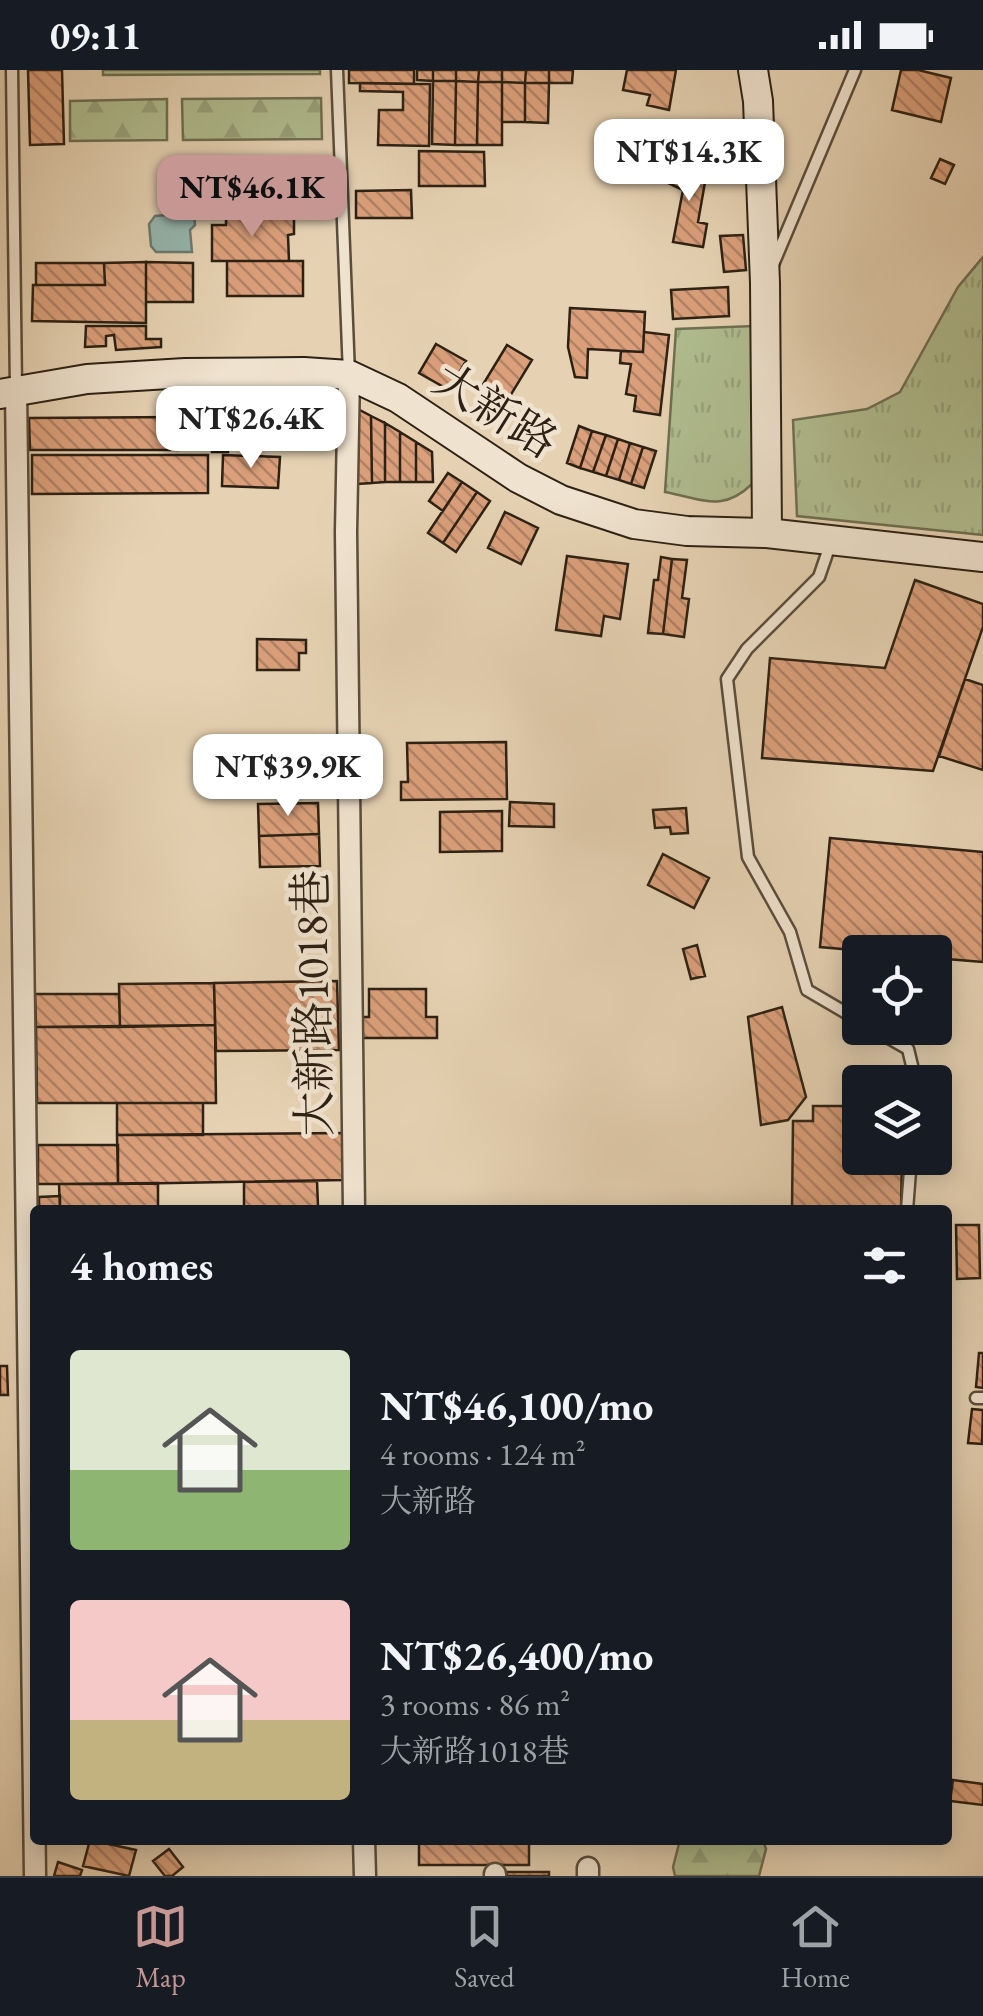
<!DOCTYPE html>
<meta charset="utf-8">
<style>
body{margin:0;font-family:"EB Garamond","Noto Serif TC",serif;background:#20242c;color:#f1f3f6;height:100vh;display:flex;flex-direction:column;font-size:38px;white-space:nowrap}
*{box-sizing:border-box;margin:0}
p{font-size:32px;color:#9ea1a6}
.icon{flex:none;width:55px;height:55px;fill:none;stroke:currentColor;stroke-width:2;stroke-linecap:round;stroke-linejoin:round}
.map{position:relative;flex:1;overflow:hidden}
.drawer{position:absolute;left:30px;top:1135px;width:922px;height:640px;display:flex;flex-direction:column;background:#171b24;border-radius:10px;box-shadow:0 5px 25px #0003}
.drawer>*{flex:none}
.fabs{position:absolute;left:842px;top:865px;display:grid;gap:20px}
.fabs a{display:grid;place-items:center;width:110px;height:110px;border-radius:10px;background:#171b24;box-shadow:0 5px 25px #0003;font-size:50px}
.price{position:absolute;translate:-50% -85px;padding:0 22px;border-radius:20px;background:#fff;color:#222;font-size:32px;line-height:65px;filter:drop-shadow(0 2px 5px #0008)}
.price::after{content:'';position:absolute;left:50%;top:60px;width:30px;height:22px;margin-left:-15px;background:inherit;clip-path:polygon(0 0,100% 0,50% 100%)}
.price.selected{background:#c59692;color:#111}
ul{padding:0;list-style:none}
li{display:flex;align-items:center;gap:30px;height:250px;padding:0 40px}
li span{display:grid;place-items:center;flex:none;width:280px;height:200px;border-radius:10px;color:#555}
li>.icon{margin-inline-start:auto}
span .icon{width:120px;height:120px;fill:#fffc;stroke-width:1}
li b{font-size:42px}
h2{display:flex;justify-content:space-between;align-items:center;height:120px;padding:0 40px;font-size:42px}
.status{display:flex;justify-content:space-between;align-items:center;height:70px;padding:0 50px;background:#171b24;direction:ltr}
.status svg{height:28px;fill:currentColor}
.tab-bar{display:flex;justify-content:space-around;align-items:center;height:140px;border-top:2px solid #363941;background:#171b24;font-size:28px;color:#9ea1a6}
.tab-bar a{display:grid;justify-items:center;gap:5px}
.tab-bar .selected{color:#c59692}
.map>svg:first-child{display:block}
</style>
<div class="status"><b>09:11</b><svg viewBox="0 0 49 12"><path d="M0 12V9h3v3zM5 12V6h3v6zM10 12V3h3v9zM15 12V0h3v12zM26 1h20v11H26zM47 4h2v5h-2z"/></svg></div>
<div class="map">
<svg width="983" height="1806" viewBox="0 0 983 1806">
<defs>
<pattern id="grass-tufts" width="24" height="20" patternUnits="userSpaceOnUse" patternTransform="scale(2.5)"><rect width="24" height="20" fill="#b0bd90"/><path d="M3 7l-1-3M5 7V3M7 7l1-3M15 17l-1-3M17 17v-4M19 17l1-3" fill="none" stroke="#98a27b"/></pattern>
<pattern id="forest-firs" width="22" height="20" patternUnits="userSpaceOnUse" patternTransform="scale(2.5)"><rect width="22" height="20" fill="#b0bd90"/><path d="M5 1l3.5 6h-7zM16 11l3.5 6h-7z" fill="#98a27b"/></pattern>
<pattern id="building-back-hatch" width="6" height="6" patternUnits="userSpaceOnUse" patternTransform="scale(2.5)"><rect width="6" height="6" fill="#dba07b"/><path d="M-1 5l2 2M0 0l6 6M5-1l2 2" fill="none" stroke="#b28264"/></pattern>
</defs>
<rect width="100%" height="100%" fill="#e6d2b3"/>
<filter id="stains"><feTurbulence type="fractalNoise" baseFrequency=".002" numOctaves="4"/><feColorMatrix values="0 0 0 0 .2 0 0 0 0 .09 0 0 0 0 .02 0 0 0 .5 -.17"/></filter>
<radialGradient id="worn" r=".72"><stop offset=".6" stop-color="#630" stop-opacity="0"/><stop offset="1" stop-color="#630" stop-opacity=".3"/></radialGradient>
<path fill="url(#grass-tufts)" stroke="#6e6f52" stroke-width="2.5" d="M983,187V465L797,446L793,350L867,339L900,322L958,217Z
M754,256L752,414C722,443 703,429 665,422L676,259Z"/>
<path fill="url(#forest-firs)" stroke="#6e6f52" stroke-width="2.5" d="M103,0H320V4L103,5Z
M321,28L322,69L183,70L182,29Z
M167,29V70L70,71V31Z
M680,1770H763L766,1779L759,1806H675L673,1797Z"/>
<path fill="#96b7b0" stroke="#6c7b72" stroke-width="2.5" d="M184,141L194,143L195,155L190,160L192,182H156L151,176L149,154L155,146L179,144Z"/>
<path fill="url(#building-back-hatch)" stroke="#2c2114" stroke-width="2.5" d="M28,0H62L64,74L30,75Z
M349,0H414V14L349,13Z
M417,0H433V11L417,10Z
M433,0H456V11H433Z
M456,0H479L478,12L456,11Z
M479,0H502V12H478Z
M502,0H526L525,13L502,12Z
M526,0H549V13H525Z
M549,0H573L572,13H549Z
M627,0H676L669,40L647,35L650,25L623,20Z
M901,0H918L951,8L941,52L892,40Z
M433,11H456L455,75L432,74Z
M456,11L478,12L477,75H455Z
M478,12H502V75H477Z
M502,12L525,13V52H502Z
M360,13L430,14L429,76L378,75L379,40H403V22L360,21Z
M525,13H549L548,53L525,52Z
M736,51L738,66L718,68L716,54Z
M419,81L484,82L485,116H419Z
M940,89L954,95L945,114L931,108Z
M241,90H309V117H241Z
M670,94L707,101L698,152L707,154L703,177L673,172L683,120L666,112Z
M188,120H239V132H189Z
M411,120L412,148H356V121Z
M226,148H294V164L288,165L289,191H212V155H226Z
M743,165L746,200L724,202L720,166Z
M227,191H303V226H227Z
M146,192V253L32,251L33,215H105L104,193Z
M146,192L193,193V232H146Z
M36,193H104L105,215H36Z
M728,217L729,246L673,249L671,220Z
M570,238L645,242L643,282L588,279L587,308L575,307L568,277Z
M86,256H146V269H161V277L116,280L114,265L106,266V276L85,277Z
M644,262L669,265L660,345L634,341L636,326L626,324L631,294L620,293L621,281L643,282Z
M436,274L466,291L449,320L419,303Z
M507,275L532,290L504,336L479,321Z
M356,338L371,346L372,413L357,414Z
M371,346L385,353V412L372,413Z
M178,347V380H30L29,348Z
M385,353L400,362V412H385Z
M579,356L592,361L580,398L567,393Z
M592,361L606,365L593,402L580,398Z
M400,362L416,372V412H400Z
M606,365L618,369L606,406L593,402Z
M212,366H229L228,382H212Z
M618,369L630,373L619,410L606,406Z
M416,372L432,382L433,412H416Z
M630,373L643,377L631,414L619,410Z
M643,377L656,381L644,418L631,414Z
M32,385H208V423L32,424Z
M223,385L280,387L278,418L222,416Z
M448,403L462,412L443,441L429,431Z
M462,412L477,422L443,473L428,463Z
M477,422L490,431L456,482L443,473Z
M505,442L538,458L521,494L488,478Z
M567,486L628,494L620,549L604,546L601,566L556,560Z
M661,487L672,489L663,564L648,563L654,510H658Z
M672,489L687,490L682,528L689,529L684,567L663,564Z
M915,510L983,534V557L933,701L762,688L770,588L885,598Z
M257,569L306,570V583H299V600H257Z
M965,609L983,615V700L939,686Z
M506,672L507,729L401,730V712H408L407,673Z
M259,681H320V713H260Z
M510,732L554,734V757L509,756Z
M318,733L319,764L259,766L258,734Z
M686,738L688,763L671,764L670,757L655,758L653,740Z
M502,741V781L440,782V742Z
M319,764L320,796L260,797L259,766Z
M830,768L983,782V892L935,888V882H876L820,877Z
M663,784L709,808L694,838L648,815Z
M697,875L705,906L691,909L683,879Z
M337,911L339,980L216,981L214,913Z
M214,913L215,955L120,957L119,914Z
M369,919H426V947H437V968H361V947H369Z
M35,924H119L120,957H36Z
M782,937L806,1027L788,1050L761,1055L748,947Z
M215,955L216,1033H37L36,957Z
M117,1033H203V1065H117Z
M813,1036H860V1088H902L901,1140H792L793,1051H813Z
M344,1063L345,1110L118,1114L117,1065Z
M38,1075H118V1114H38Z
M317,1111L318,1136L244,1137V1112Z
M158,1113V1140H60L59,1114Z
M60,1126V1140H39V1127Z
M956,1155H979L980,1208L957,1209Z
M979,1283H983V1318L976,1317Z
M0,1296H7L8,1325H0Z
M972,1339L983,1340L982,1374L968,1373Z
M953,1710L983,1714V1735L950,1731Z
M90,1770L136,1780L129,1806L83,1796Z
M419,1770H529V1795H419Z
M169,1779L183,1797L172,1806H165L153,1791Z
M58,1792L82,1800L80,1806H54Z
M507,1802H549V1806H507Z"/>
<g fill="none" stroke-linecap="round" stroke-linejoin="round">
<g stroke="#5a4d3c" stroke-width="15">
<path id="lane" d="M12,0L16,319
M337,0L349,304
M772,197L855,0
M831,472L819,507L747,579L727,609L748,787L790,862L807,920L860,951
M871,958L908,979L916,1012
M907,1140L911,1088
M976,1328H983"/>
</g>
<g stroke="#5a4d3c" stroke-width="25">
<path id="street" d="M349,305L346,462L354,1140
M16,320L35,1806
M364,1770L365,1806
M495,1804V1806
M588,1806V1798"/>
</g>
<g stroke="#2c2114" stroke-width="32">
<path id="secondary" d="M753,0L758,31L765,213L767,463
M0,324L87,309L185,303L304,302L349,305L398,328L518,408L561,430L634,454L687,461L767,463L983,487"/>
</g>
<use href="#lane" stroke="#efe2ce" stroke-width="10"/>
<use href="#street" stroke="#efe2ce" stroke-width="20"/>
<use href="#secondary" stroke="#efe2ce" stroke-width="28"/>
</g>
<g text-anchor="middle" stroke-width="9" stroke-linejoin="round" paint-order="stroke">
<g font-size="45" fill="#2c2114" stroke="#efe2ce">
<text transform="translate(496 340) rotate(32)" y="16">大新路</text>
<text transform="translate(312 933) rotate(-91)" y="16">大新路1018巷</text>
</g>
</g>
<rect width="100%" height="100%" filter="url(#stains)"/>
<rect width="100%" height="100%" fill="url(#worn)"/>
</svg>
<div class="fabs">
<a><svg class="icon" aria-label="locate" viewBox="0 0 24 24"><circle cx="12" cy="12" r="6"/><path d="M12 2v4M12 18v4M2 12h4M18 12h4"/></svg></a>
<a><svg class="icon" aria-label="layers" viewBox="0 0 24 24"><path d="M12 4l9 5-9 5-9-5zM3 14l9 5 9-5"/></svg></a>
</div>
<b class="price" style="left:689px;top:134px">NT$14.3K</b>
<b class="price selected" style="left:252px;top:170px">NT$46.1K</b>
<b class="price" style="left:251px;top:401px">NT$26.4K</b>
<b class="price" style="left:288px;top:749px">NT$39.9K</b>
<section class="drawer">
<h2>4 homes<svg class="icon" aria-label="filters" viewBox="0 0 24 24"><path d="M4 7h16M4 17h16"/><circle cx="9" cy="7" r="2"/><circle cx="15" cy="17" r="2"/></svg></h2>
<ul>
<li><span style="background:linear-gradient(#dfe7d0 60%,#8fb573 0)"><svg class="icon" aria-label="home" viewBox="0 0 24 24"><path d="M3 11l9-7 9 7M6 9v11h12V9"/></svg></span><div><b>NT$46,100/mo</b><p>4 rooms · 124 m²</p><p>大新路</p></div></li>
<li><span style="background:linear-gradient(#f6c9c9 60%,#c2b280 0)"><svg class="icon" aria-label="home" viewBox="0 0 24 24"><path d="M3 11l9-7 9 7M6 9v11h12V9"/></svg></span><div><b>NT$26,400/mo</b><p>3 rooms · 86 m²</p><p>大新路1018巷</p></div></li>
</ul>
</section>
</div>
<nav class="tab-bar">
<a class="selected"><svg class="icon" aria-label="map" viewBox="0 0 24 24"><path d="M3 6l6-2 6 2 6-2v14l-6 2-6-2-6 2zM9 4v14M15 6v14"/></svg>Map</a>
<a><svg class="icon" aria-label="saved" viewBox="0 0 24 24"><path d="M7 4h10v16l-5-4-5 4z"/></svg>Saved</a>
<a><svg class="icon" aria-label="home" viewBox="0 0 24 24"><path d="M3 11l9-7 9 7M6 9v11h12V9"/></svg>Home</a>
</nav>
